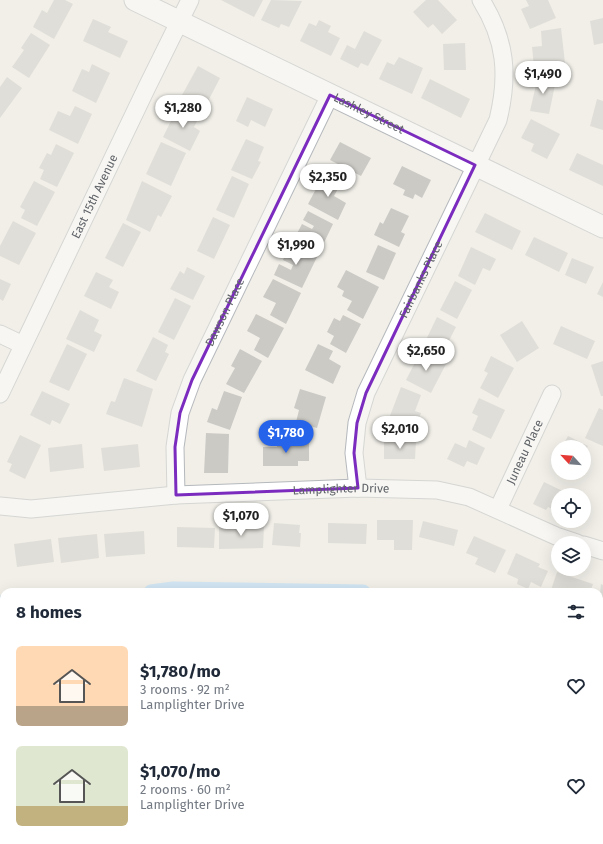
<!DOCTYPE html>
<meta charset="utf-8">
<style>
body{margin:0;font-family:"Fira Sans",sans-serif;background:#f6f6f7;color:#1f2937;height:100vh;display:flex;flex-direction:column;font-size:15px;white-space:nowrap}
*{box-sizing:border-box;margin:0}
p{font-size:13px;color:#747a83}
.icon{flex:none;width:22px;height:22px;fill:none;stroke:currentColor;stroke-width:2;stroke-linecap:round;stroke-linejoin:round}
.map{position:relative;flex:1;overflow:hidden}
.details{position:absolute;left:0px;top:588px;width:603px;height:256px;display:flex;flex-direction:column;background:#fff;border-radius:12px 12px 0 0;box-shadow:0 4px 16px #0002}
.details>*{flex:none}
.needle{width:26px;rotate:296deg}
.controls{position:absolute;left:551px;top:440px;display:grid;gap:8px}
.controls a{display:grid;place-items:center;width:40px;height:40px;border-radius:50%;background:#fff;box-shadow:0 4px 16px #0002;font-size:20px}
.price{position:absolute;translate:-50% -34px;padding:0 9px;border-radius:14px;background:#fff;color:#222;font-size:13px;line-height:26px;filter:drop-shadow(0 1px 2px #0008)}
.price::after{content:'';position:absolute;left:50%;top:24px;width:12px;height:9px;margin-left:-6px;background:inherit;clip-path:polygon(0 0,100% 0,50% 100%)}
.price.current{background:#2563eb;color:#fff}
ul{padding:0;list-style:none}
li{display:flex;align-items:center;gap:12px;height:100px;padding:0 16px}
li span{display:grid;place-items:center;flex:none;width:112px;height:80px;border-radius:6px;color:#555}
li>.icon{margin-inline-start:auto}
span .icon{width:48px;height:48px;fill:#fffc;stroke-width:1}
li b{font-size:17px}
h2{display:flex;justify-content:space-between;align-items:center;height:48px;padding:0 16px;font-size:17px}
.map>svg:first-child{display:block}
</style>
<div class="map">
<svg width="603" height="844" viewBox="0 0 603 844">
<rect width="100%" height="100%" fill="#f1efe8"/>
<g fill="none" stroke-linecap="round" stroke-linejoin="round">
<path stroke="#aadaff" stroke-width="15" d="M151,592L173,589L363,592
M0,603L4,604
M599,661L603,662"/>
</g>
<path fill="#cccac5" d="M54,0H65L73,4L54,39L33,27L42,10L47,13Z
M221,0H263L254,17Z
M271,0L302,1L289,27L281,24L279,28L261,20Z
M426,0H438L457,20L442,34L433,24L428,28L413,12Z
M526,0H548L556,18L530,29L521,9L529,6Z
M603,18V43L594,45L590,21Z
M93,19L111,27L108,32L128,41L120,58L83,41Z
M319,20L331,26L328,32L340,38L331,56L300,41L309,23L316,26Z
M561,28L565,63L534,67L532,47L542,46L541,31Z
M364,31L382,40L368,66L361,63L358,68L340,59L347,45L355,49Z
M31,33L50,45L29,78L12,67L24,50L21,48Z
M465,43L466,70H444L443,44Z
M399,57L423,68L412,94L379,79L387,62L394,65Z
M92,64L110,73L96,103L72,91L82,69L89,72Z
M198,66L220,78L205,107L182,95Z
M538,76L556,80L549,114L530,111Z
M7,77L22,88L0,118V87Z
M430,79L470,99L461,118L421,98Z
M247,97L273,109L265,127L251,120L248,127L236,121Z
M597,99L603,101V130L590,126Z
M75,106L92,114L78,144L49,130L58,111L70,116Z
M178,107L199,117L194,127L200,131L190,151L163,137Z
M531,119L560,134L547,159L531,151L534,144L521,138Z
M246,139L264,147L258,161L261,162L252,179L231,170Z
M161,142L186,153L171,186L146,174Z
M340,142L371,158L361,176L330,160Z
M56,144L74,153L57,187L40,179L44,170L39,168L47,153L51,155Z
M577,153L603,165V186L569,170Z
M402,166L431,180L422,198L415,194L413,199L403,195L405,190L393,184Z
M324,174L341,183L334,196L346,203L338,220L308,204Z
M232,176L249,184L234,218L216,210Z
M34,181L55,192L37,226L21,218L25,210L20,207Z
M142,181L172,196L161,217L158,215L150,232L126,220Z
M391,208L409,216L401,232L405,234L399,247L374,235L380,222L383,224Z
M308,211L333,224L319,253L293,241L302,224L312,229L314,226L303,220Z
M485,213L521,231L512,250L475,232Z
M213,217L230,225L214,259L197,251Z
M13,221L36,233L19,265L0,256V246Z
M123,223L141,232L123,267L105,258Z
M534,237L568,253L559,272L525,255Z
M290,244L317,257L302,288L274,275L279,264L291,270L293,265L283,260Z
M378,245L396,253L384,280L366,272Z
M471,247L496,259L490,271L483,268L475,285L458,276Z
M572,258L594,267L586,284L565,275Z
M187,267L205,276L193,300L170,289L180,271L184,274Z
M346,270L379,287L363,319L347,310L352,301L342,296L344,291L337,287Z
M96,272L113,280L109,287L119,292L111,309L84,296Z
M0,279L11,284L3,301L0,299Z
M273,279L301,293L286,324L270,315L276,303L263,297Z
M455,281L472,290L457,319L440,310Z
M603,282V297L597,294Z
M175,298L191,306L174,340L158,332Z
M80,310L99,320L94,331L102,335L94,352L66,339Z
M256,314L284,328L268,358L254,350L260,338L247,331Z
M343,315L361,324L346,353L330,344L334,336L327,332L334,318L340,321Z
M437,317L456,327L441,356L423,346Z
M522,321L539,348L517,362L500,335Z
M561,326L595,341L587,359L553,344Z
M153,337L168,345L165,352L169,354L156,381L136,371Z
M67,344L87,354L69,391L49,382Z
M318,344L333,351L329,359L341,366L333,384L305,370Z
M240,349L262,361L244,393L226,384L235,368L231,366Z
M421,351L446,364L431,393L406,380Z
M491,356L514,368L498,398L480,388L488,373L484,371Z
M603,361V396H601L591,365Z
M124,378L153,389L142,427L106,414L111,401L115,402Z
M401,387L421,395L415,411L421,413L414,430L388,421Z
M300,389L326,397L317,428L296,422L299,410L294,408Z
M42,391L70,404L60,424L52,420L50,425L30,415Z
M224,391L242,397L230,430L207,422L212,408L217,410Z
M479,398L505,410L491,439L472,430L478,416L472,413Z
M599,408L603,410V446L585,438Z
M206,433L229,434L228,473H204Z
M20,435L41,445L25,479L9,471L12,464L7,462Z
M568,436L588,446L584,453V447H562Z
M469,440L485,448L477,465L467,461L464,467L447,459L455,443L466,448Z
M277,441H309V461H298V466H263V447H277Z
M384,441H416L415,459H384Z
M82,444L84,468L50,472L48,448Z
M138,444L140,467L104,471L101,448Z
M544,482L571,495H558L557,511L548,507L546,510L533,504Z
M377,520H413L412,550H394V540H377Z
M423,521L458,530L454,546L419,537Z
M274,523L300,525L299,533H301L300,547L272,545Z
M328,523L367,524L366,544L328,543Z
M219,526L264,527L263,548L219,549Z
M177,527L215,528L214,548L177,547Z
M144,531L145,554L106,557L104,534Z
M97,534L99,558L61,563L58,538Z
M474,536L506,550L495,573L475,564L478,558L466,553Z
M51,539L54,562L17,567L14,544Z
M516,553L540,564L538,567L548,571L541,587L531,582L528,589L517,584L518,579L507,574Z
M557,572L593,584L590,592L551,590Z
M601,584L603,585V604L599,603Z
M0,702L4,704V712L0,720Z
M0,729L4,731V758L0,756Z
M599,816L603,818V844H586L588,840H599Z
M94,840H111L120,844H92Z
M204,840H232L240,844H202Z
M402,840H418L416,844H410Z
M491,840H516L514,844H500Z"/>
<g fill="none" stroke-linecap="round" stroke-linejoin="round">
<g stroke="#b5b8bc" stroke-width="19">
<g id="minor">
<path d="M0,334L23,345"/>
<path id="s1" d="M0,394L147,87L190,0"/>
<path id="s2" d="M358,488L354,453L357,423L366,393L498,120C509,75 506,40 481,0"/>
<path id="s3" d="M176,495L175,447L180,413L192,380L330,95"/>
<path id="s4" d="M0,506L31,509L176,495L358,488L437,490L469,497L556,536L577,543"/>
<path id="s5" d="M498,509L552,394"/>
<path d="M584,545L603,551"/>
<path d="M171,844L173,840"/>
<path d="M358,844L360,840"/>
<path d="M547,844L549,840"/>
</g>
</g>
<g stroke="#b5b8bc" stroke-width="23">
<g id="tertiary">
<path id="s6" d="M135,0L603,227"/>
</g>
</g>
<use href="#minor" stroke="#fff" stroke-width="17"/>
<use href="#tertiary" stroke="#fff" stroke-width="21"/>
</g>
<path d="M0 0H603V844H0ZM330,95L475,165L366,393L357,423L354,453L358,488L176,495L175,447L180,413L192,380Z" fill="#f1efe8" fill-opacity=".55" fill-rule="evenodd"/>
<path fill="none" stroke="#7b2cbf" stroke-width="3" stroke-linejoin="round" d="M330,95L475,165L366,393L357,423L354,453L358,488L176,495L175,447L180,413L192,380Z"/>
<g text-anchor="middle" stroke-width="4" stroke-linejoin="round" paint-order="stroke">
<g font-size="12" fill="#5f6368" stroke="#fff">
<text dy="4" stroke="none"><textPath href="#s6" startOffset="260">Lashley Street</textPath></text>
<text dy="4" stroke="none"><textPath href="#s1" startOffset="219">East 15th Avenue</textPath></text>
<text dy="4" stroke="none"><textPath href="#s2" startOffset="223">Fairbanks Place</textPath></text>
<text dy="4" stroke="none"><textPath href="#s3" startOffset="193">Dawson Place</textPath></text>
<text dy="4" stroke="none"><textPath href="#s5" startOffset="63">Juneau Place</textPath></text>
<text dy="4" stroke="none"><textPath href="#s4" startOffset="342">Lamplighter Drive</textPath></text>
</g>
</g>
</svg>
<div class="controls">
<a><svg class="needle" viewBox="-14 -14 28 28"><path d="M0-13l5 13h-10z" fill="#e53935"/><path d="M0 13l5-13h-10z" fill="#747a83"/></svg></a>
<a><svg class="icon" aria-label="locate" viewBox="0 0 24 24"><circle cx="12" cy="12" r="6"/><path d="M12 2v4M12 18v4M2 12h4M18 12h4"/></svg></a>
<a><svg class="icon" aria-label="layers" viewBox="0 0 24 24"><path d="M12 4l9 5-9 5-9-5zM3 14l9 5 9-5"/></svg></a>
</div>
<b class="price" style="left:543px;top:95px">$1,490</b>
<b class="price" style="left:183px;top:129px">$1,280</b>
<b class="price" style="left:328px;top:198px">$2,350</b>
<b class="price" style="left:296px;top:266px">$1,990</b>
<b class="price" style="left:426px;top:372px">$2,650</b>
<b class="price" style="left:400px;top:450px">$2,010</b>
<b class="price current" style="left:286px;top:454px">$1,780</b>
<b class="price" style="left:241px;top:537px">$1,070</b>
<section class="details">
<h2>8 homes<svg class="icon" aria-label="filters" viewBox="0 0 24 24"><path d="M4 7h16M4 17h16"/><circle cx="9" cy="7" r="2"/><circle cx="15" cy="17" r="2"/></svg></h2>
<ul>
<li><span style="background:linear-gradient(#ffd9b3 75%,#b9a48a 0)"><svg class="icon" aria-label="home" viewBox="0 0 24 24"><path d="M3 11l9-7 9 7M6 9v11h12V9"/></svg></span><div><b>$1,780/mo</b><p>3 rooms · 92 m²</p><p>Lamplighter Drive</p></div><svg class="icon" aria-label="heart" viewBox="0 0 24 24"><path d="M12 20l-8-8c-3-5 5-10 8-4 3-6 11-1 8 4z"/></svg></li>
<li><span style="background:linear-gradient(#dfe7d0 75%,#c2b280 0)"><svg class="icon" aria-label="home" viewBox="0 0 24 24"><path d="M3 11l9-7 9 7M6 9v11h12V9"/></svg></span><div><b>$1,070/mo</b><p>2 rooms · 60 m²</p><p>Lamplighter Drive</p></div><svg class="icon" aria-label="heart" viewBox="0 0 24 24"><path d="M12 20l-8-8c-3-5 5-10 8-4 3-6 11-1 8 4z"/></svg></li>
</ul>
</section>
</div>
